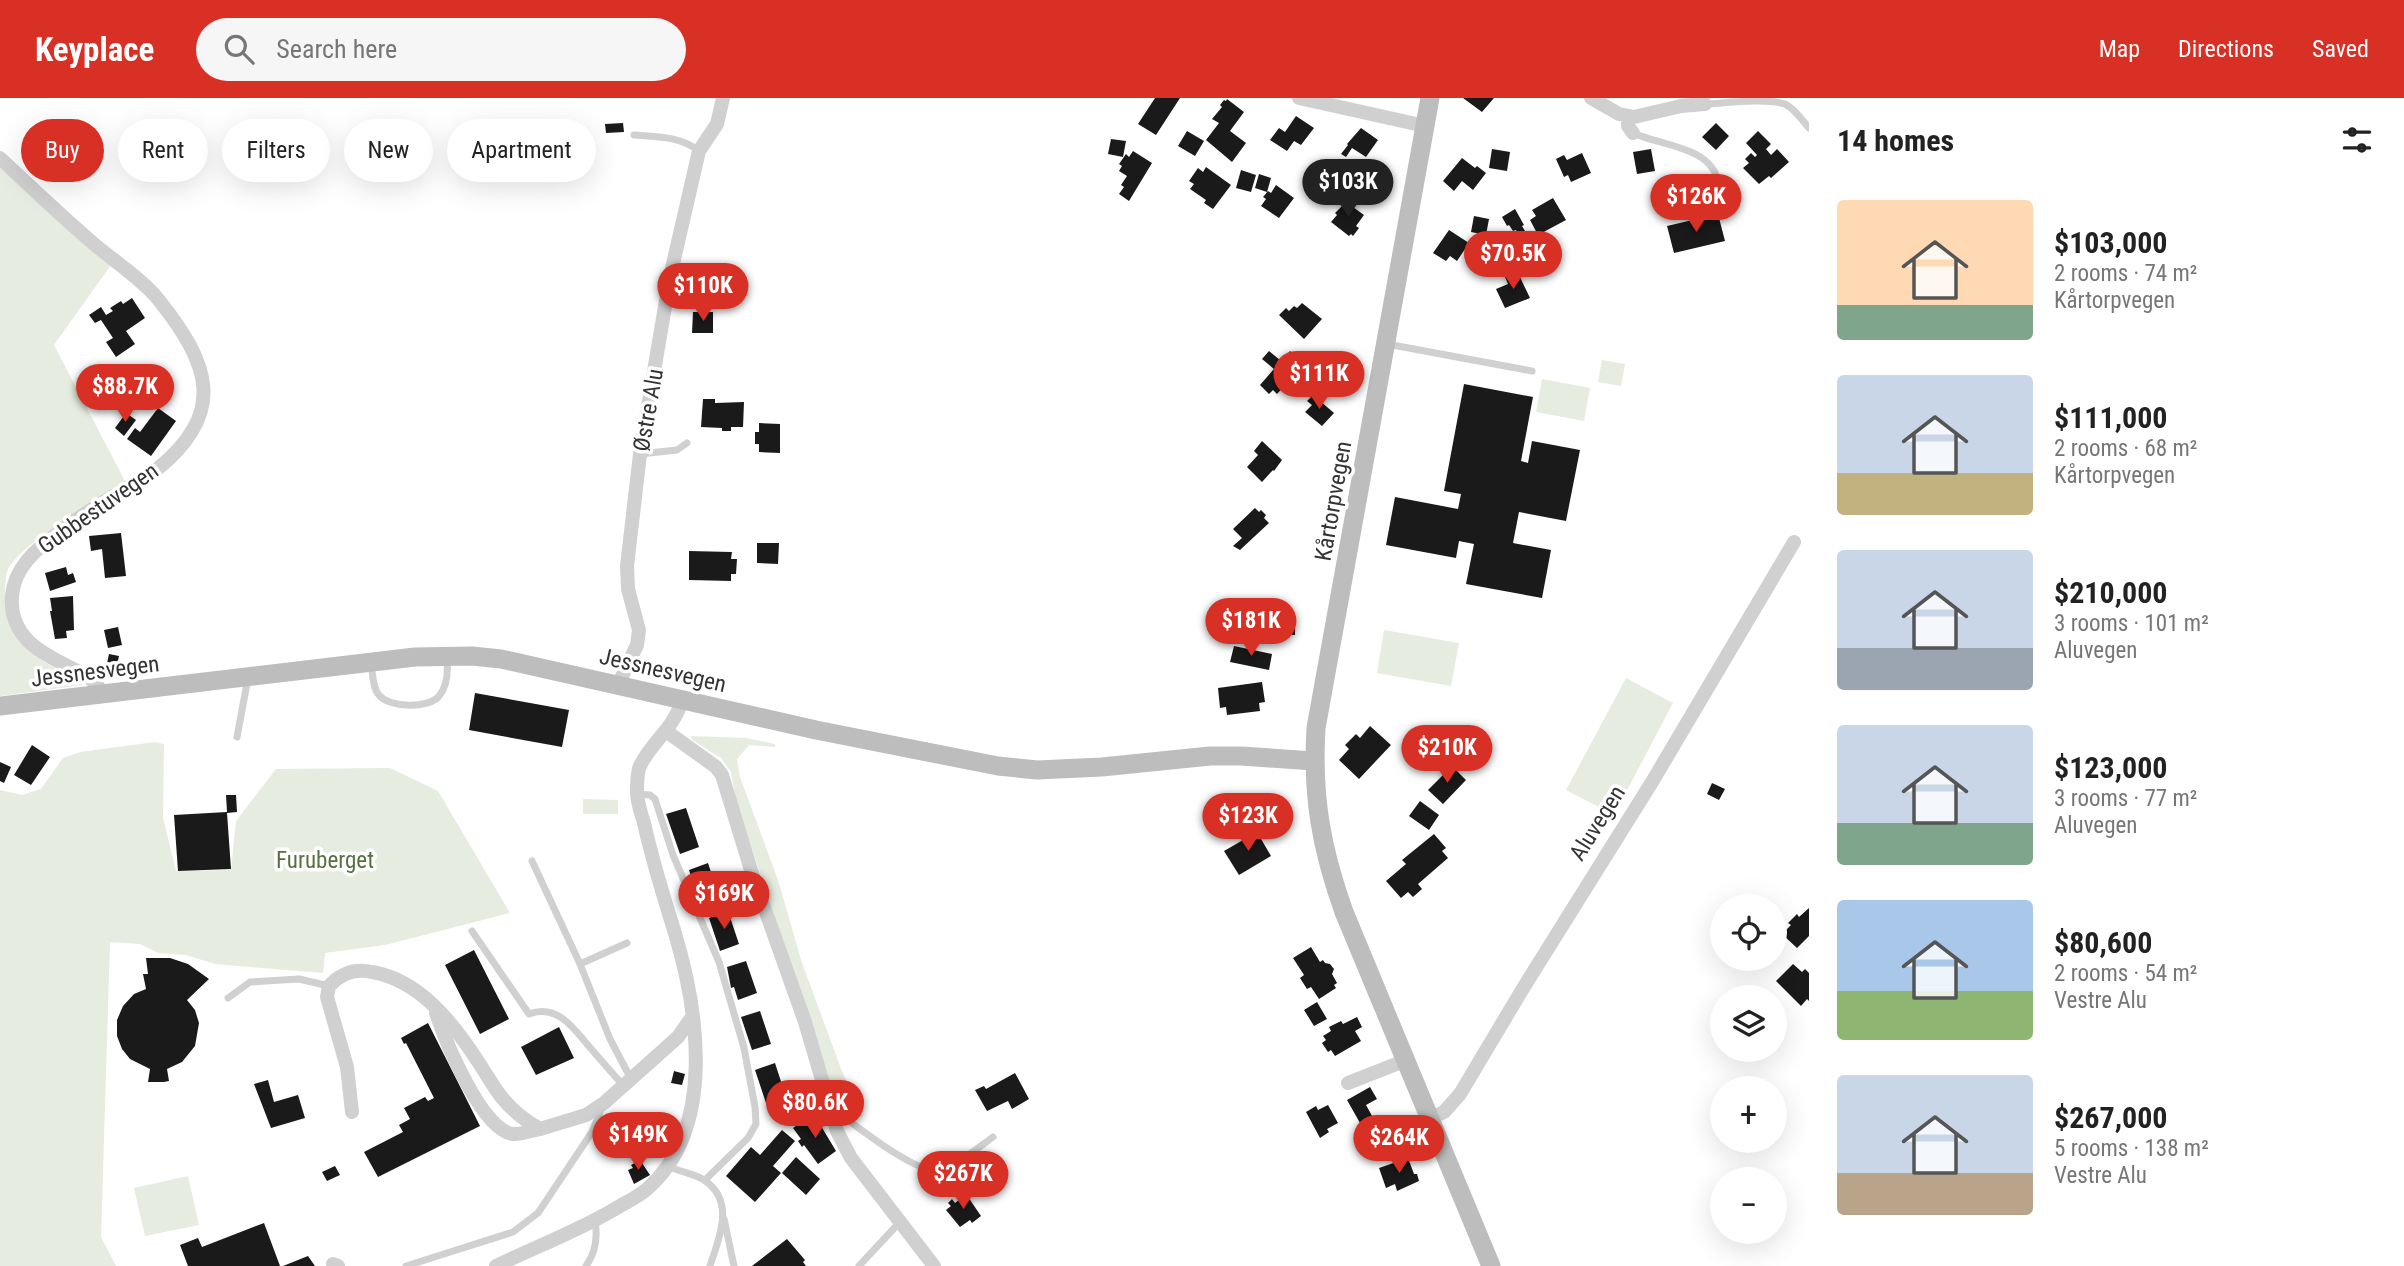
<!DOCTYPE html>
<meta charset="utf-8">
<style>
body{margin:0;font-family:"Roboto Condensed",sans-serif;background:#f6f6f6;color:#222;height:100vh;display:flex;flex-direction:column;font-size:26px;white-space:nowrap}
*{box-sizing:border-box;margin:0}
p{font-size:23px;color:#767676}
.icon{flex:none;width:38px;height:38px;fill:none;stroke:currentColor;stroke-width:2;stroke-linecap:round;stroke-linejoin:round}
.map{position:relative;flex:1;overflow:hidden}
.details{display:flex;flex-direction:column;background:#fff;width:595px}
.details>*{flex:none}
.top-card{position:absolute;left:21px;top:21px;width:665px;height:63px;display:flex;gap:14px}
.fabs{position:absolute;left:1710px;top:796px;display:grid;gap:14px}
.fabs a{display:grid;place-items:center;width:77px;height:77px;border-radius:50%;background:#fff;box-shadow:0 7px 28px #0002;font-size:35px}
.price{position:absolute;translate:-50% -60px;padding:0 16px;border-radius:24px;background:#d93025;color:#fff;font-size:23px;line-height:46px;filter:drop-shadow(0 2px 4px #0008)}
.price::after{content:'';position:absolute;left:50%;top:42px;width:21px;height:16px;margin-left:-10px;background:inherit;clip-path:polygon(0 0,100% 0,50% 100%)}
.price.current{background:#222;color:#fff}
ul{padding:0;list-style:none}
li{display:flex;align-items:center;gap:21px;height:175px;padding:0 28px}
li span{display:grid;place-items:center;flex:none;width:196px;height:140px;border-radius:7px;color:#555}
li>.icon{margin-inline-start:auto}
span .icon{width:84px;height:84px;fill:#fffc;stroke-width:1}
li b{font-size:30px}
h2{display:flex;justify-content:space-between;align-items:center;height:84px;padding:0 28px;font-size:30px}
.pill{padding:0 24px;border-radius:32px;background:#fff;box-shadow:0 7px 28px #0002;font-size:24px;line-height:63px}
.pill.current{background:#d93025;color:#fff}
header{display:flex;align-items:center;gap:42px;box-sizing:border-box;height:98px;padding:0 35px;background:#d93025;color:#fff}
header strong{font-size:33px}
nav{display:flex;gap:38px;margin-inline-start:auto;font-size:24px}
.search{width:490px;height:63px;background:#f6f6f6;display:flex;align-items:center;gap:18px;box-sizing:border-box;padding:0 24px;border-radius:38px;color:#767676;font-size:26px}
main{display:flex;flex:1;min-height:0}
.map>svg:first-child{display:block}
</style>
<header>
<strong>Keyplace</strong>
<div class="search"><svg class="icon" aria-label="search" viewBox="0 0 24 24"><circle cx="10" cy="10" r="6"/><path d="M15 15l6 6"/></svg>Search here</div>
<nav><a>Map</a><a>Directions</a><a>Saved</a></nav>
</header>
<main>
<div class="map">
<svg width="1809" height="1168" viewBox="0 0 1809 1168">
<rect width="100%" height="100%" fill="#fff"/>
<path fill="#e6ecdf" d="M0,66L111,167L54,247L126,385C99,402 16,447 7,474C0,507 14,538 38,559C50,571 68,572 83,587L0,598Z
M1602,262L1625,266L1621,288L1598,284Z
M1542,281L1590,290L1584,323L1536,314Z
M1384,532L1459,545L1451,588L1377,575Z
M1626,580L1673,605L1614,717L1566,692Z
M691,638L746,640L775,646V649L749,647L737,661L740,679L779,785L801,862L841,971L863,1019L844,1013L830,991L786,851L736,704L731,674L721,660L692,642Z
M155,644L164,646L163,720L176,773L231,772L236,723L276,671L390,670L438,693L510,815L385,847L325,855L323,875L215,866L186,857L158,855L140,846L110,844L101,1139L116,1168H0V692L22,697L41,691L63,660L80,654Z
M583,701L618,702V716H583Z
M188,1078L199,1127L145,1138L134,1090Z"/>
<path fill="#1a1a1a" d="M1155,0H1180L1156,37L1138,26Z
M1463,0H1494L1482,14Z
M1227,1L1244,14L1230,33L1246,45L1232,64L1206,42L1219,25L1212,21L1222,9L1220,7L1224,2L1226,3Z
M1296,18L1314,30L1301,47L1294,43L1287,53L1270,42L1279,30L1285,34Z
M623,25L624,34L606,35L605,26Z
M1716,25L1729,38L1716,52L1702,39Z
M1361,30L1378,42L1366,59L1352,50L1346,59L1341,56L1348,47L1347,46Z
M1187,33L1204,43L1195,58L1178,48Z
M1758,33L1771,46L1766,51L1771,57L1777,51L1789,64L1771,80L1769,78L1759,86L1743,70L1749,65L1745,61L1751,55L1755,59L1757,57L1746,45Z
M1111,41L1126,43L1123,59L1108,56Z
M1492,51L1510,54L1507,73L1489,70Z
M1651,51L1655,73L1637,76L1633,54Z
M1133,53L1152,65L1129,103L1119,96L1124,89L1121,87L1127,78L1119,73L1122,68L1119,66L1126,56L1129,59Z
M1582,55L1591,75L1571,84L1568,77L1564,79L1556,61L1564,57L1567,62Z
M1462,60L1475,70L1477,68L1486,75L1473,92L1462,83L1454,93L1443,83Z
M1206,69L1231,87L1213,111L1204,105L1206,102L1190,91L1194,86L1189,83L1198,70L1203,74Z
M1241,72L1256,77L1251,94L1236,90Z
M1331,72L1347,76L1343,93L1327,89Z
M1259,76L1271,80L1267,94L1255,90Z
M1731,83L1735,103L1722,106L1717,87Z
M1276,87L1294,100L1279,120L1261,108L1266,101L1263,99L1268,93L1271,95Z
M1331,92L1343,95L1340,107L1327,104Z
M1553,100L1566,122L1538,137L1530,122L1536,118L1532,112Z
M1346,104L1364,117L1356,128L1359,130L1353,138L1351,136L1349,138L1331,124L1337,117L1335,115Z
M1515,111L1524,127L1522,128L1525,133L1519,137L1516,132L1513,133L1509,127L1507,128L1502,119Z
M1718,116L1725,143L1674,155L1667,128Z
M1474,118L1489,121L1486,137L1471,134Z
M1449,132L1469,145L1457,163L1450,158L1446,163L1433,155Z
M1504,139L1510,153L1500,158L1493,143Z
M1517,173L1530,200L1505,210L1496,191L1508,186L1505,179Z
M132,200L145,220L126,233L135,246L116,259L106,244L113,240L101,222L95,225L89,217L101,209L106,217L113,213L110,210L121,203L123,206Z
M1302,205L1322,221L1304,241L1279,217L1286,210L1289,213L1294,208L1297,210Z
M693,214H713V235H692Z
M1269,253L1281,263L1290,253L1303,265L1309,258L1321,262L1331,271L1317,287L1299,272L1277,296L1273,292L1269,296L1260,287L1274,271L1262,261Z
M1464,286L1533,299L1521,363L1528,365L1532,343L1580,352L1566,423L1519,414L1513,445L1551,452L1542,500L1466,486L1474,446L1459,443L1456,460L1386,447L1395,399L1458,411L1461,396L1444,393Z
M1313,297L1334,315L1322,328L1305,314L1312,307L1307,303Z
M703,301H715V305L744,304L743,329H731V333H722V330L701,329Z
M158,310L176,323L151,358L127,341L135,330L140,334Z
M126,315L136,322L124,338L115,330Z
M759,325L780,326V355L759,354V346H755V334H759Z
M1262,343L1282,362L1274,373L1273,372L1262,384L1247,369L1258,357L1254,353Z
M1255,410L1259,414L1261,412L1266,417L1264,420L1269,425L1240,452L1233,448L1242,440L1233,431Z
M121,435L126,478L105,480L102,451L91,453L89,438Z
M757,445H779L778,466L757,465Z
M689,453L732,454L731,461H737L736,476H731V483L689,482Z
M66,469L68,477L73,475L76,484L50,493L45,475Z
M73,498L74,532L66,533L67,540L55,541L50,513H52L50,500Z
M1264,506L1287,507L1286,526L1295,527V537L1245,535L1246,521L1263,522Z
M118,529L122,547L108,550L104,532Z
M1234,548L1272,556L1269,572L1230,564Z
M109,556L119,558L116,572L106,570Z
M1262,584L1265,604L1259,605L1260,613L1227,617L1226,609L1220,610L1218,590Z
M475,595L569,612L562,649L469,632Z
M1370,628L1391,647L1359,681L1339,662L1349,651L1345,647L1356,636L1360,640Z
M1453,640L1465,648L1456,662L1443,653Z
M32,647L50,659L31,687L14,677Z
M1470,650L1474,653L1472,656L1479,662L1469,673L1458,663Z
M0,664L11,669L4,685L0,683Z
M1452,668L1466,682L1443,706L1428,692Z
M1712,685L1725,691L1719,702L1707,696Z
M226,697H236L237,714L227,715L231,771L178,773L174,717L227,714Z
M1420,703L1439,717L1429,732L1409,718Z
M686,710L699,749L680,756L666,716Z
M1257,734L1271,758L1239,777L1224,753Z
M1434,736L1446,750L1442,753L1448,760L1418,786L1422,791L1413,799L1408,794L1401,800L1386,783L1406,766L1402,762Z
M708,765L719,798L700,805L689,772Z
M1809,810V838L1797,850L1782,836L1791,827L1788,825L1797,816L1799,819Z
M728,813L739,846L720,853L709,820Z
M1311,849L1320,864L1323,862L1325,865L1330,866L1334,871L1332,876L1337,885L1334,887L1336,890L1319,901L1311,889L1307,891L1300,880L1304,877L1293,860Z
M474,852L509,921L480,936L445,867Z
M146,860H170L188,866L209,881L187,902L195,912L199,925L195,948L182,964L167,971L169,983L164,984H148L150,971L130,961L122,951L117,938V922L123,908L134,896L146,891L143,876H148Z
M746,863L757,895L738,902L734,889L731,890L727,869Z
M1793,866L1802,874L1805,871L1809,875V903L1807,901L1801,908L1776,883Z
M1317,904L1327,921L1314,928L1304,912Z
M760,913L771,946L752,952L741,919Z
M1357,919L1362,929L1355,933L1361,943L1335,958L1331,952L1328,954L1322,945L1326,942L1323,938L1331,933L1329,929L1341,923L1343,926Z
M428,925L480,1028L378,1079L364,1054L403,1034L399,1027L410,1021L404,1010L425,999L428,1003L434,1000L406,945L404,946L401,940Z
M559,929L574,960L536,977L521,949Z
M775,965L788,1005L768,1011L755,972Z
M674,973L685,976L682,987L671,985Z
M1015,975L1029,1001L1012,1011L1008,1003L987,1013L975,992L984,988L986,991Z
M268,982L274,1004L298,997L305,1020L271,1030L254,986Z
M1370,989L1377,1001L1366,1007L1376,1025L1364,1032L1347,1002Z
M1328,1007L1338,1025L1327,1031L1329,1034L1320,1040L1306,1014L1316,1008L1318,1012Z
M810,1018L815,1025L818,1023L836,1053L818,1066L804,1047L802,1049L798,1043L801,1041L793,1030Z
M633,1029L645,1033L638,1053L626,1049Z
M663,1029L676,1034L671,1048L657,1044Z
M782,1032L795,1043L773,1068L781,1075L755,1104L726,1078L751,1049L760,1057Z
M796,1059L820,1081L806,1097L782,1075Z
M977,1059L993,1078L982,1086L967,1067Z
M1408,1060L1414,1076H1417L1419,1083L1397,1093L1395,1086L1386,1090L1379,1070Z
M640,1062L650,1077L634,1086L628,1072L633,1070L631,1067Z
M335,1068L340,1077L327,1083L322,1074Z
M966,1096L981,1118L972,1125L970,1122L960,1129L946,1112L951,1108L948,1105L952,1101L955,1105Z
M264,1125L280,1168H188L180,1147L198,1140L202,1149Z
M787,1141L805,1162L803,1164L806,1168H752Z
M308,1158L315,1168H283Z"/>
<g fill="none" stroke-linecap="round" stroke-linejoin="round">
<path stroke="#d0d0d0" stroke-width="7" d="M1705,6C1727,5 1765,0 1785,6C1795,11 1802,22 1809,30
M1633,35C1661,48 1710,48 1718,83
M634,37C658,39 680,38 699,53
M1387,246L1532,273
M640,356L677,352L687,345
M371,565C373,575 372,589 379,597C389,610 429,611 439,598C447,589 448,573 447,561
M237,639L248,580
M638,696L650,697L655,701L673,757L719,864L744,950L755,1009L756,1026L748,1040L705,1082
M532,763L580,866L610,941L631,981
M472,833L529,916C556,906 572,928 587,946C599,960 611,974 623,987
M580,866L627,845
M228,900L250,884L299,881L329,888
M833,1010C851,1025 914,1074 936,1072C953,1071 979,1049 993,1039
M668,1068C679,1074 694,1075 704,1082C736,1103 719,1140 710,1168
M724,1121L734,1168
M406,1168L513,1134L538,1115L592,1034L602,1009
M586,1168C596,1154 598,1140 595,1123
M859,1168L899,1125"/>
<path stroke="#d0d0d0" stroke-width="14" d="M1299,0L1425,28
M1591,0L1619,16L1634,19L1681,8L1705,6
M1628,18V28L1633,35
M0,60C31,89 62,119 94,146C113,162 144,183 158,201C210,266 228,315 155,373C147,379 137,384 128,389C103,404 79,418 57,436C36,451 14,470 12,498C7,565 97,565 102,597
M618,587L637,547L639,532L628,491L627,468L640,356L670,179L699,53L717,26L723,0
M666,633L716,669L722,677L751,772L805,924L837,1033L851,1060L934,1168
M436,915C445,942 482,1033 513,1036C521,1037 532,1032 540,1031
M1348,985L1404,963
M352,1014L347,969L327,899L329,888C341,875 355,870 372,874C420,882 454,926 479,965C487,977 494,990 503,1001C514,1014 525,1023 540,1031L586,1017L604,1005L678,939L692,919
M1429,1021L1444,1014L1460,996L1522,892L1652,684L1794,444
M333,1166L338,1168
M496,1168C537,1148 581,1132 620,1108C629,1103 639,1098 647,1091C717,1030 698,911 674,832C663,797 652,761 644,725C641,715 637,704 637,694C637,687 637,674 640,668C652,643 674,631 682,602"/>
<path stroke="#bdbdbd" stroke-width="19" d="M1430,0L1316,630C1312,698 1321,750 1344,814L1491,1168
M0,608L415,559L472,558L501,561L816,632L998,668L1037,672L1102,669L1210,658H1241L1314,663"/>
</g>
<g text-anchor="middle" stroke-width="7" stroke-linejoin="round" paint-order="stroke">
<g font-size="23" fill="#333" stroke="#fff">
<text transform="translate(648 312) rotate(-80)" y="8">Østre Alu</text>
<text transform="translate(1333 403) rotate(-80)" y="8">Kårtorpvegen</text>
<text transform="translate(98 410) rotate(-35)" y="8">Gubbestuvegen</text>
<text transform="translate(663 572) rotate(13)" y="8">Jessnesvegen</text>
<text transform="translate(95 573) rotate(-7)" y="8">Jessnesvegen</text>
<text transform="translate(1597 725) rotate(-58)" y="8">Aluvegen</text>
</g>
<g font-size="23" fill="#56703f" stroke="#fff">
<text x="325" y="770">Furuberget</text>
</g>
</g>
</svg>
<div class="fabs">
<a><svg class="icon" aria-label="locate" viewBox="0 0 24 24"><circle cx="12" cy="12" r="6"/><path d="M12 2v4M12 18v4M2 12h4M18 12h4"/></svg></a>
<a><svg class="icon" aria-label="layers" viewBox="0 0 24 24"><path d="M12 4l9 5-9 5-9-5zM3 14l9 5 9-5"/></svg></a>
<a>+</a>
<a>−</a>
</div>
<b class="price current" style="left:1348px;top:121px">$103K</b>
<b class="price" style="left:1696px;top:136px">$126K</b>
<b class="price" style="left:1513px;top:193px">$70.5K</b>
<b class="price" style="left:703px;top:225px">$110K</b>
<b class="price" style="left:1319px;top:313px">$111K</b>
<b class="price" style="left:125px;top:326px">$88.7K</b>
<b class="price" style="left:1251px;top:560px">$181K</b>
<b class="price" style="left:1447px;top:687px">$210K</b>
<b class="price" style="left:1248px;top:755px">$123K</b>
<b class="price" style="left:724px;top:833px">$169K</b>
<b class="price" style="left:815px;top:1042px">$80.6K</b>
<b class="price" style="left:638px;top:1074px">$149K</b>
<b class="price" style="left:1399px;top:1077px">$264K</b>
<b class="price" style="left:963px;top:1113px">$267K</b>
<div class="top-card">
<a class="pill current">Buy</a>
<a class="pill">Rent</a>
<a class="pill">Filters</a>
<a class="pill">New</a>
<a class="pill">Apartment</a>
</div>
</div>
<section class="details">
<h2>14 homes<svg class="icon" aria-label="filters" viewBox="0 0 24 24"><path d="M4 7h16M4 17h16"/><circle cx="9" cy="7" r="2"/><circle cx="15" cy="17" r="2"/></svg></h2>
<ul>
<li><span style="background:linear-gradient(#ffd9b3 75%,#7fa58c 0)"><svg class="icon" aria-label="home" viewBox="0 0 24 24"><path d="M3 11l9-7 9 7M6 9v11h12V9"/></svg></span><div><b>$103,000</b><p>2 rooms · 74 m²</p><p>Kårtorpvegen</p></div></li>
<li><span style="background:linear-gradient(#c9d6e8 70%,#c2b280 0)"><svg class="icon" aria-label="home" viewBox="0 0 24 24"><path d="M3 11l9-7 9 7M6 9v11h12V9"/></svg></span><div><b>$111,000</b><p>2 rooms · 68 m²</p><p>Kårtorpvegen</p></div></li>
<li><span style="background:linear-gradient(#c9d6e8 70%,#9aa5b1 0)"><svg class="icon" aria-label="home" viewBox="0 0 24 24"><path d="M3 11l9-7 9 7M6 9v11h12V9"/></svg></span><div><b>$210,000</b><p>3 rooms · 101 m²</p><p>Aluvegen</p></div></li>
<li><span style="background:linear-gradient(#c9d6e8 70%,#7fa58c 0)"><svg class="icon" aria-label="home" viewBox="0 0 24 24"><path d="M3 11l9-7 9 7M6 9v11h12V9"/></svg></span><div><b>$123,000</b><p>3 rooms · 77 m²</p><p>Aluvegen</p></div></li>
<li><span style="background:linear-gradient(#a9c7e8 65%,#8fb573 0)"><svg class="icon" aria-label="home" viewBox="0 0 24 24"><path d="M3 11l9-7 9 7M6 9v11h12V9"/></svg></span><div><b>$80,600</b><p>2 rooms · 54 m²</p><p>Vestre Alu</p></div></li>
<li><span style="background:linear-gradient(#c9d6e8 70%,#b9a48a 0)"><svg class="icon" aria-label="home" viewBox="0 0 24 24"><path d="M3 11l9-7 9 7M6 9v11h12V9"/></svg></span><div><b>$267,000</b><p>5 rooms · 138 m²</p><p>Vestre Alu</p></div></li>
</ul>
</section>
</main>
